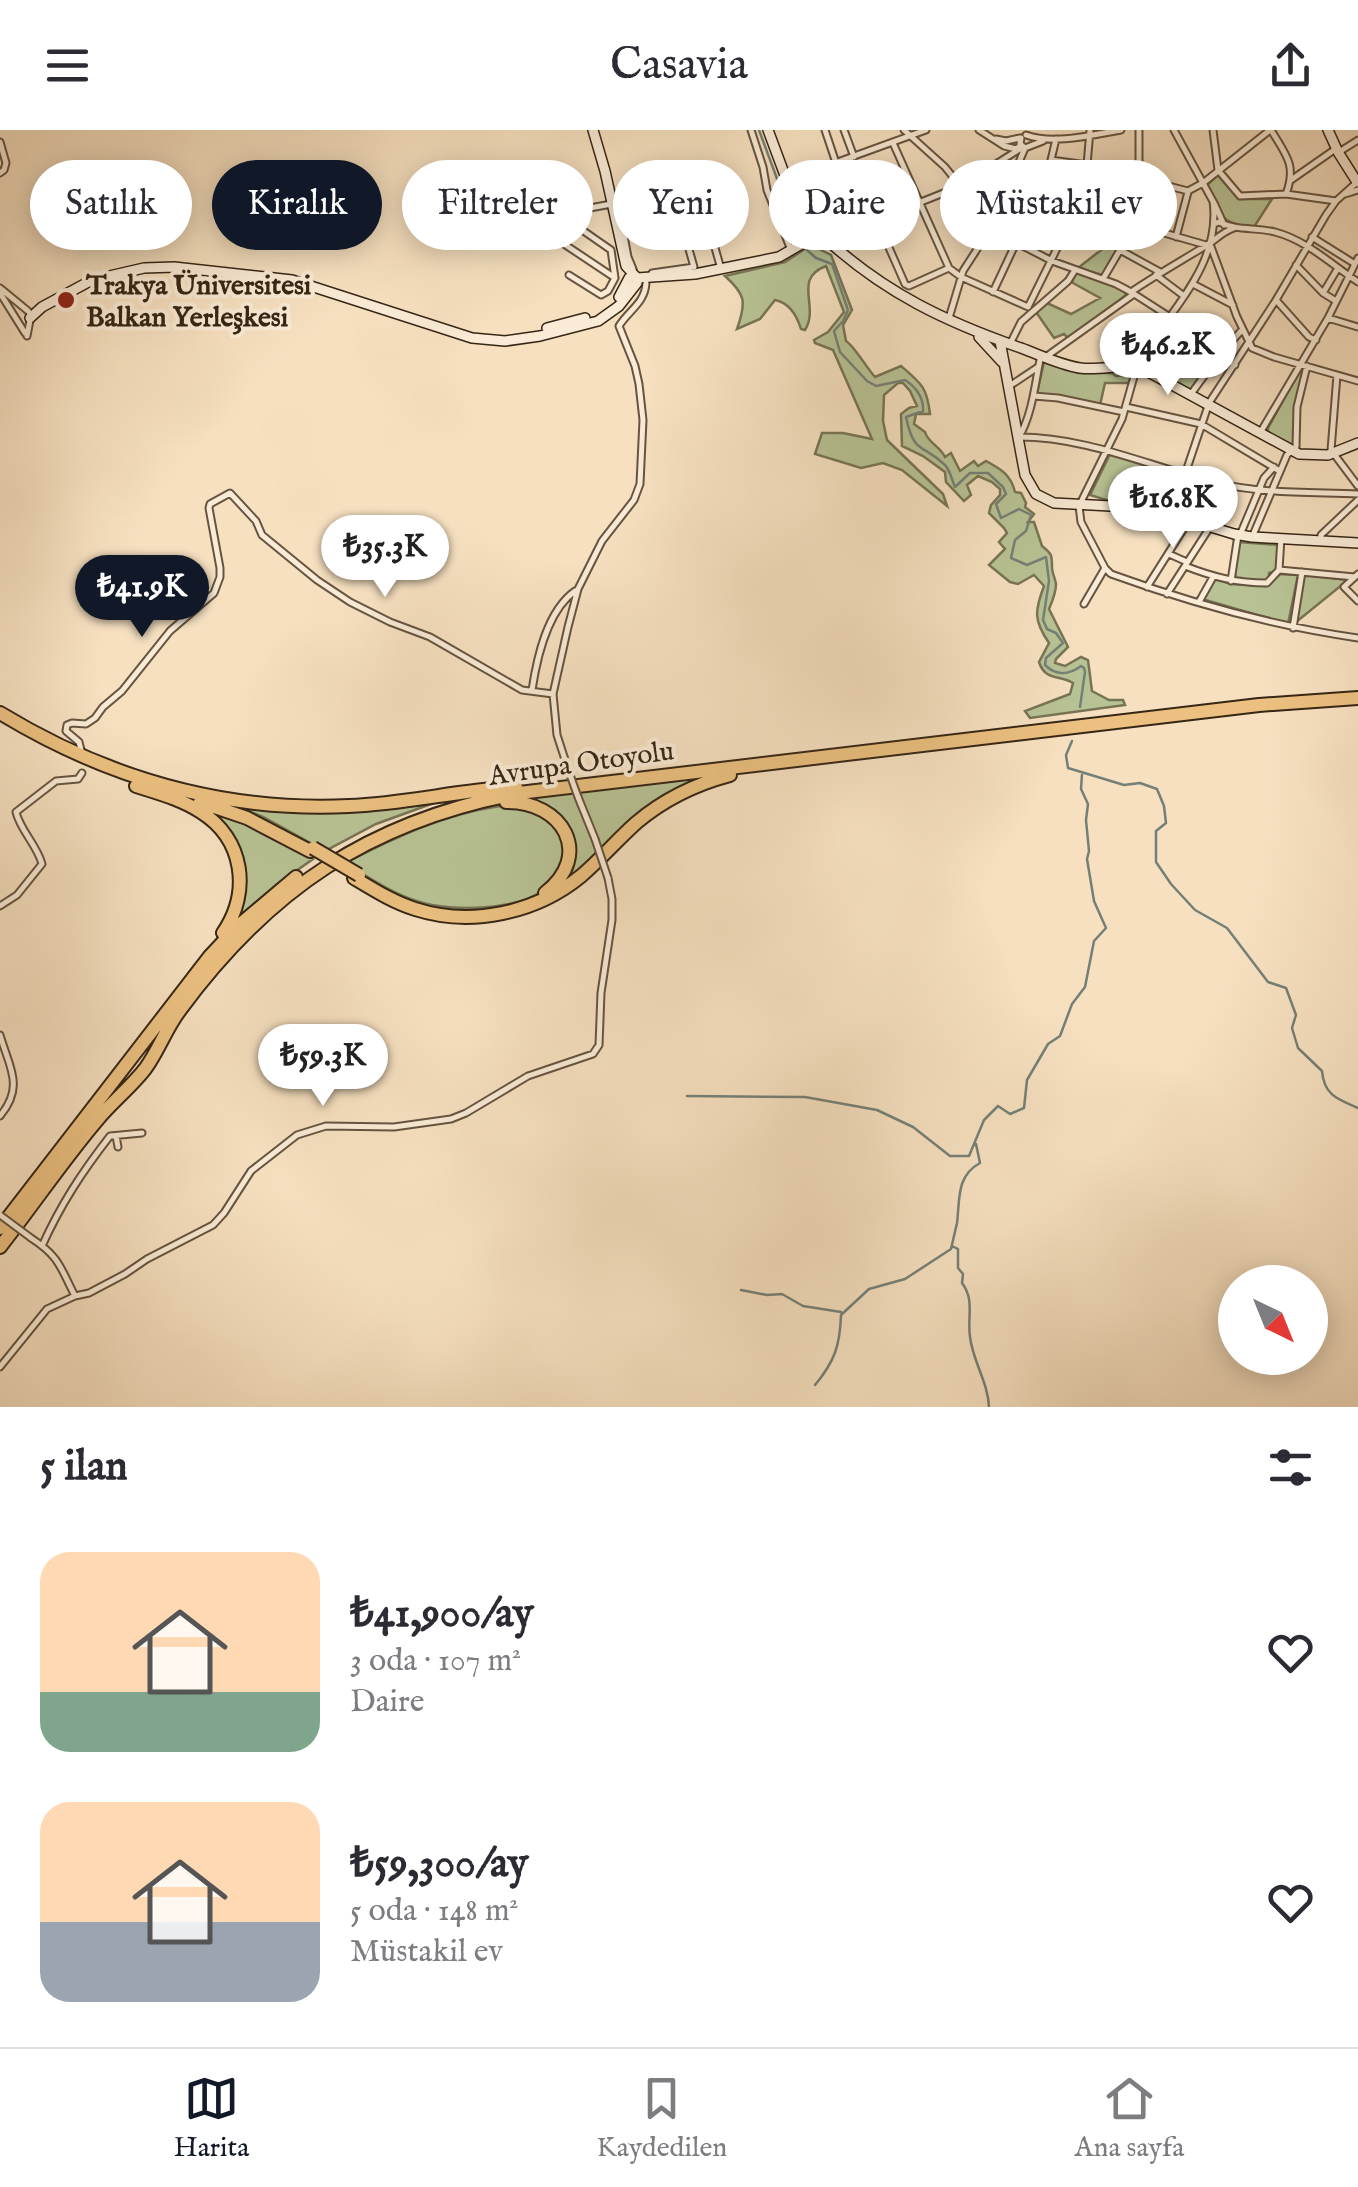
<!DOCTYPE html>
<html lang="tr">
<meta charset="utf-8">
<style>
body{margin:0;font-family:"IM FELL English",serif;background:#f2f2f3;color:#2b2b33;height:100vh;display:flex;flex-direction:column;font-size:38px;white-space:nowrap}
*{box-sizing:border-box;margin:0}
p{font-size:32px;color:#7c7c81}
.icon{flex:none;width:55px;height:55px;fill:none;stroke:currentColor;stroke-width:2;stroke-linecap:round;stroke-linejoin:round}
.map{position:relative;height:1277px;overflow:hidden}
.details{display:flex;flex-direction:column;background:#fff;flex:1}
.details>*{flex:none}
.hud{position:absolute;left:30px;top:30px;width:1300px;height:90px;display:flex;gap:20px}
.needle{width:65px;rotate:137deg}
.tools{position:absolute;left:1218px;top:1135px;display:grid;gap:20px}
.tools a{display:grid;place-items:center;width:110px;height:110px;border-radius:50%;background:#fff;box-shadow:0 5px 25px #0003;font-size:50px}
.price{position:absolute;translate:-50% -85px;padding:0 22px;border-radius:35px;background:#fff;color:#222;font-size:32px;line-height:65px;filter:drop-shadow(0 2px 5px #0008)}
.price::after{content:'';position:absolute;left:50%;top:60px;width:30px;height:22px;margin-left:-15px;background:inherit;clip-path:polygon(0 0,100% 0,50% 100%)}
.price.active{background:#111827;color:#fff}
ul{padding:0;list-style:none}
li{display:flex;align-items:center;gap:30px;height:250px;padding:0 40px}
li span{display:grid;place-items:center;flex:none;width:280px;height:200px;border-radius:30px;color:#555}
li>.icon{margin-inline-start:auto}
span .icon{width:120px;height:120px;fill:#fffc;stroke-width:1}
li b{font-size:42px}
h2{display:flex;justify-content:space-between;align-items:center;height:120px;padding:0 40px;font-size:42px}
.chip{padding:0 35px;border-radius:45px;background:#fff;box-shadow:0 5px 25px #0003;font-size:35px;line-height:90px}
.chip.active{background:#111827;color:#fff}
header{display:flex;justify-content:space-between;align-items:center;height:130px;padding:0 40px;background:#fff;font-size:45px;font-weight:600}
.tab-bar{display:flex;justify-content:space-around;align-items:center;height:140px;border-top:2px solid #e1e1e2;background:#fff;font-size:28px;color:#7c7c81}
.tab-bar a{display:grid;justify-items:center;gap:5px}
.tab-bar .active{color:#111827}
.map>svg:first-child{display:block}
</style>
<header><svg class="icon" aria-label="menu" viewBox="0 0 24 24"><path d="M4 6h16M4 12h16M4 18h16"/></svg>Casavia<svg class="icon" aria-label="share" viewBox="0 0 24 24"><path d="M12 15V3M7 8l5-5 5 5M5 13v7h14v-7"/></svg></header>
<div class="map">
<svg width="1358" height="1277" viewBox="0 0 1358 1277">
<rect width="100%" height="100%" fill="#f6e0c0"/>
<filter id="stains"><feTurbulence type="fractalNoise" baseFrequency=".002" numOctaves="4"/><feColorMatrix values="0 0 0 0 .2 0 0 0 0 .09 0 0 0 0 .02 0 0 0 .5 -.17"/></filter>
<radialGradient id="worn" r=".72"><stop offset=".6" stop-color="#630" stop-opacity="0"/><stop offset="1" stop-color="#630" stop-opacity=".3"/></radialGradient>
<path fill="#b8c395" stroke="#777455" stroke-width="2.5" d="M1218,45L1239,69H1272L1254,97C1217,94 1223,85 1207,55Z
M1110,94L1139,100L1120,119L1102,145L1078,138L1101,120L1095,116Z
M811,115L831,125L852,180L843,195L846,211C855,217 866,237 875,247L901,236C921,253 927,257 930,284H916L914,294L925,302C928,313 940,316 945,327L951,323L960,341L974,331L978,336L986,331C1001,339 1011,345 1015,362L1021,363L1026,373L1025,377L1034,384L1028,392H1034L1042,416C1052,424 1052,425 1052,437C1052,443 1055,448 1056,454C1056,462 1052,472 1049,479L1068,517L1056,529L1055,533L1065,536L1081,527L1088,530L1092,561L1109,570H1123L1125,575L1030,588L1025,581L1070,564L1073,553C1060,545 1045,551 1039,532L1049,513C1033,490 1035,480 1044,456L1034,445L1018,454L1010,452L989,435L1005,419L999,412L1007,403L1004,398L989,383L991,375L1000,365V359L992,352L978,346L967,355L971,365L964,371L946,352L945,342L923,326L902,316L901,284L909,278L917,276L910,261L903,253H898L884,265L883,291L887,310L943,364L947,376L902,340L883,333L861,338L815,324L822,303H843L872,309L833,220L815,213L814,210L828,202L844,182L826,136C792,149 820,176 805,200L801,199C797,186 790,173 775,170L760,189L737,199C747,171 745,164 725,146L785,132Z
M1077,141L1112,154L1126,162L1125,166L1068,208L1064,204L1054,208L1036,182L1047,173L1071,184L1100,168L1073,153L1072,148Z
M1196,211L1216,223L1192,261L1169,250Z
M1044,232L1078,243H1112L1116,246L1127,245L1131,247L1130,253H1105L1100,275L1041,265L1037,263Z
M1301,238H1304L1294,279L1295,313L1293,315L1268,302V298Z
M1111,322L1161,339L1150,342L1143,354L1138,356L1133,372H1113L1090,365Z
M1238,412L1279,415L1276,441L1269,443V449L1265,451L1238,450L1235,445Z
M1280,444L1298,445L1288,494L1202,469L1215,449L1231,454L1267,456Z
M1304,445L1348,450L1295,493Z
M729,642L700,652L562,755L569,737L561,689L509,670Z
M442,670L376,694L325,721L263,687L234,675Z
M199,676L252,694L313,729L276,755L228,801L245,741Z
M500,676C513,676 533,675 545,683C549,686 551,691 555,695C570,715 565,739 547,757C522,781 451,782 420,772C393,764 369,748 345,733C394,708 444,684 500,676Z"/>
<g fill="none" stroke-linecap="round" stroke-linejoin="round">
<path stroke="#748077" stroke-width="2.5" d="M759,0L800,111
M807,120L816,128L832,134L848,180L843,191L834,201L840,222L867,251L876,256L905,250C916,257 924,268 923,281L906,287C914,325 922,313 945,335C950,340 952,350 955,357L970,343H988L1003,357L1006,364L996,374L1001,388L1019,379L1031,385L1026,401L1015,410L1011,428L1027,435L1046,427L1049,451L1043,490L1047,499L1056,503L1063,513L1046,528L1045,535C1056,546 1069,545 1081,536L1084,538L1085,542L1080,577
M1072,611L1066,625L1068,638L1124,655L1140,653L1157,659L1164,676L1166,693L1156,701V732L1171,754L1195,780L1227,798L1268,852L1286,858L1296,885L1292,898L1298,918L1322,941C1324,965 1337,969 1358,978
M687,966L805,967L877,980L913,997L950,1026H969L984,990L998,976L1010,984L1024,978L1027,950L1048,914L1060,906L1072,874L1085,857L1094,811L1106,798L1094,771L1087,729L1089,721L1086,690L1088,674L1081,659L1082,644
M952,1116L958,1119V1138L963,1144L962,1153C975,1170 967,1187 970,1207C973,1232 988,1252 989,1277
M741,1160L767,1165L782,1164L803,1176L841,1182
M815,1255C835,1231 840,1215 841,1185L869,1159L905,1149L951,1119C953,1110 955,1102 957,1093C960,1069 956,1046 980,1033L976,1014"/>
<g stroke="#665440" stroke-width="9">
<path id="street" d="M751,0L763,37L767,60L791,120
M825,0L857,96
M844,0L854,27
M904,0L945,37L992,96
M979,0L1004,16L1016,19L1020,16
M1139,0V49
M1174,0L1215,75L1224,95
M1213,0L1218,40L1240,66L1286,64L1336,71
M1271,0C1286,25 1297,35 1286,64
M1026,5C1054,15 1092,5 1121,0
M1021,8L1020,14L1025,18L1043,11
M996,9L1006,11L1020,8
M1056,9L1051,30L1049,59L1045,63L1077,78L1206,115
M0,12L6,33L4,40L0,43
M893,13L949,138L961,147L1028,177L1077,78
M1339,22L1358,10
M850,29L905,154L909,156L949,138
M1051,30L1087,35L1188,61L1203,53L1270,0
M1087,35L1090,0
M979,46L1003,72L1021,80L1045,63
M788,50L926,0
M1291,50L1334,20
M1345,64L1358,60
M675,70L694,137
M572,81L575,95L611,120L615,148
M1087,81L1104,40
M1214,94L1219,92C1237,101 1256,97 1275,102C1306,110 1331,134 1358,152
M990,99L1052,131L1116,154L1131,162L1170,187L1235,235
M818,103L876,90L961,56L1023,17
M1176,107L1188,62
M1312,107L1355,134
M1210,114L1237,187L1252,218L1274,227L1358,251
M1120,120L1160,142
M1296,135L1323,163L1336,171
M633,139L628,127L619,79L675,69
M652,143L694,137
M569,145L601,165L608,161L615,148L555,108L552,85L698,58L721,139
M1156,145L1184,166
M1103,149L1120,120L1144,98L1157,54
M1193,154L1233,175
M0,158L28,181L31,185L27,206
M993,162L1015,115
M1131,162C1156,145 1181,131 1207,115C1217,109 1222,102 1234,98
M0,163L25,203
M1323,163L1338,138
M1276,170L1309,207L1316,210
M949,188L963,141L992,96L1025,18
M1328,188L1358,197
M1010,214L1021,192L1068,151L1075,140
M1041,225C1035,252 1033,283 1019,307C1087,307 1148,336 1213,352C1260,364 1310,362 1358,364
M1047,226L1134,164
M1136,236C1166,184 1222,137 1213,71
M1135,243L1122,289L1079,376L1081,392L1105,438L1111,444C1191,473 1274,496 1358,508
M1337,245L1331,320L1358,356
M1163,251L1196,206
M1008,257L1038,237
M1191,264L1220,224L1242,200
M1034,266L1058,268L1124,282
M1126,277L1201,294L1278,340
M1260,303L1328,188L1358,128
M1172,383L1209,273L1276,170L1326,85L1336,71L1356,53
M1240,405L1264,348L1274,337
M1253,405L1287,325L1296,317L1297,277L1307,236
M1320,411L1321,405L1358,370
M1169,424L1187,432
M1185,436C1213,447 1237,453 1267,453L1279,440L1355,447
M1279,440L1281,408
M1358,444L1344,457L1358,471
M1231,451L1238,405
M1147,457L1188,392
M1167,464L1210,397
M1199,472L1213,447
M1084,474L1105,438
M1293,498L1302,442
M532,560C537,527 547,481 575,461
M81,620L79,612L66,601L67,595L72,593L86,594L95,588L103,577L122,561L170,501L214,463L220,447V438L209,378L210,374L230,363L256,391L262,405L317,450L350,472L390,492L430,507L522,560L553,564
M569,642L557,605L553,564L568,497L578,459L602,411L634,370L640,354L643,290L639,254L635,236L619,196C629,180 645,173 646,153
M578,667L595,709
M0,776L17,765L42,734C37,715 20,700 16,682L56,651L78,649L82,643
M0,905C9,937 25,956 0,986
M116,1006L118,1017
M31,1108C60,1127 60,1137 75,1166
M42,1116C61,1074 82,1042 110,1006L142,1003
M0,1237L47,1179L75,1166L89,1163L125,1144L147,1129L213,1095L224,1083L251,1041L297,1005L326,996L394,997L451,989L466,983L528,946L593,924L599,915L601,863L612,790V769L608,748"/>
</g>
<g stroke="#362615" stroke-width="12">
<path id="secondary" d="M593,0L605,41L626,136L637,148L695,144L779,127L805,112L813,103
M768,0L806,102L815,112
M1328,0L1338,22L1357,52
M820,107L826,109C885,163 946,192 1021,218C1040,225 1060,235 1080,238C1100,241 1123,233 1141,238L1299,324L1328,325L1358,313
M619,167L629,148L633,146
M30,188L42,177L92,150L144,138L174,137L292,150L472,208L505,211L540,206L598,191L619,176L637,153V148
M547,198L585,188
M979,207L1002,232
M1000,211L1025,345L1036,364L1054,373L1148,378L1234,404L1252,407L1358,413"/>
</g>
<g stroke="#362615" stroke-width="16">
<path id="highway" d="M0,583C107,648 223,682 349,676C405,674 460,660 516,657
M136,656C158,663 181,669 201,682C244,709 251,762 223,803
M200,672L247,688L310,721
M506,672C563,671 594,725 545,763
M354,748C374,760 393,772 415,779C471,797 536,783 581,746C600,730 617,710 636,693C663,670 696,654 730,645
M0,1098L210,826L238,796L296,747
M0,1117C33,1075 63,1030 98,989C112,972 131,957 145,939C159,920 166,898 180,880C269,759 370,691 519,663L1259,575L1358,568"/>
</g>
<use href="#street" stroke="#f9ebd6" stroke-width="5"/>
<use href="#secondary" stroke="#f9ebd6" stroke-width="9"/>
<use href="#highway" stroke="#ebc080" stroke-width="12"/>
<g stroke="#665440" stroke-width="9" stroke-linecap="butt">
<path id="street-bridge" d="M569,642L578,667
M595,709L608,748
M0,1085L31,1108"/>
</g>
<g stroke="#362615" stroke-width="16" stroke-linecap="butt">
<path id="highway-bridge" d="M313,718L359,745"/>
</g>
<use href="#street-bridge" stroke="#f9ebd6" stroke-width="5"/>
<use href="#highway-bridge" stroke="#ebc080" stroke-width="12"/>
</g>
<circle fill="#8f2418" stroke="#f9ebd6" stroke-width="4" cx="66" cy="170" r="10"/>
<g text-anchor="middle" stroke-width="8" stroke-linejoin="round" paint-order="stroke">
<g font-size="28" font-weight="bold" fill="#362615" stroke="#f9ebd6" text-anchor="start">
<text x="86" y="164">Trakya Üniversitesi<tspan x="86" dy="32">Balkan Yerleşkesi</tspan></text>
</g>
<g font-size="28" fill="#362615" stroke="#f9ebd6">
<text transform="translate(581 632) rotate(-8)" y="10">Avrupa Otoyolu</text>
</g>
</g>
<rect width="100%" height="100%" filter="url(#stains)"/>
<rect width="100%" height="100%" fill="url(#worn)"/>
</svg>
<div class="tools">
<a><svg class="needle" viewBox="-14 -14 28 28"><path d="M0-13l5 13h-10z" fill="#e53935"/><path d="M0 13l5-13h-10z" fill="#7c7c81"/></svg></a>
</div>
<b class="price" style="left:1168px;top:268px">₺46.2K</b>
<b class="price" style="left:1173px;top:421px">₺16.8K</b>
<b class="price" style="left:385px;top:470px">₺35.3K</b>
<b class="price active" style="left:142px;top:510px">₺41.9K</b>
<b class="price" style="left:323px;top:979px">₺59.3K</b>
<div class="hud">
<a class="chip">Satılık</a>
<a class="chip active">Kiralık</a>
<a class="chip">Filtreler</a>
<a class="chip">Yeni</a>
<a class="chip">Daire</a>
<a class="chip">Müstakil ev</a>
</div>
</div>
<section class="details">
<h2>5 ilan<svg class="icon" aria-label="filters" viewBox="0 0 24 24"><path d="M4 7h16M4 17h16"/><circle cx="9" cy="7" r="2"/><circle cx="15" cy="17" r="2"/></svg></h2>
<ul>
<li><span style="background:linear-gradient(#ffd9b3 70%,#7fa58c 0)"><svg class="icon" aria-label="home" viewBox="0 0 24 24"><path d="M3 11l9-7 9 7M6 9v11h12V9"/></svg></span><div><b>₺41,900/ay</b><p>3 oda · 107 m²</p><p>Daire</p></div><svg class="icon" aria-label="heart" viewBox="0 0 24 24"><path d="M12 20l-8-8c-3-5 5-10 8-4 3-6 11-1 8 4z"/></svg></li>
<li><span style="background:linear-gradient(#ffd9b3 60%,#9aa5b1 0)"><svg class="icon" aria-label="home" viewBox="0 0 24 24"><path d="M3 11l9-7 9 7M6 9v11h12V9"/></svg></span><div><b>₺59,300/ay</b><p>5 oda · 148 m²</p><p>Müstakil ev</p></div><svg class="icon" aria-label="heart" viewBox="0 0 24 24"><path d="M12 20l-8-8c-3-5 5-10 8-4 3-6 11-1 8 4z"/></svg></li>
</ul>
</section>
<nav class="tab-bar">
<a class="active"><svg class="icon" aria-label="map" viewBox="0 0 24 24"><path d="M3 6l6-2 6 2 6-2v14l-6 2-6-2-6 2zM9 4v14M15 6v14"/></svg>Harita</a>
<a><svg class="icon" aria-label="saved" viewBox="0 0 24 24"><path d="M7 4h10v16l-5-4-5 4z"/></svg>Kaydedilen</a>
<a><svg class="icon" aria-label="home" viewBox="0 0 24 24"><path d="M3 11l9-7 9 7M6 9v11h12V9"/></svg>Ana sayfa</a>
</nav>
